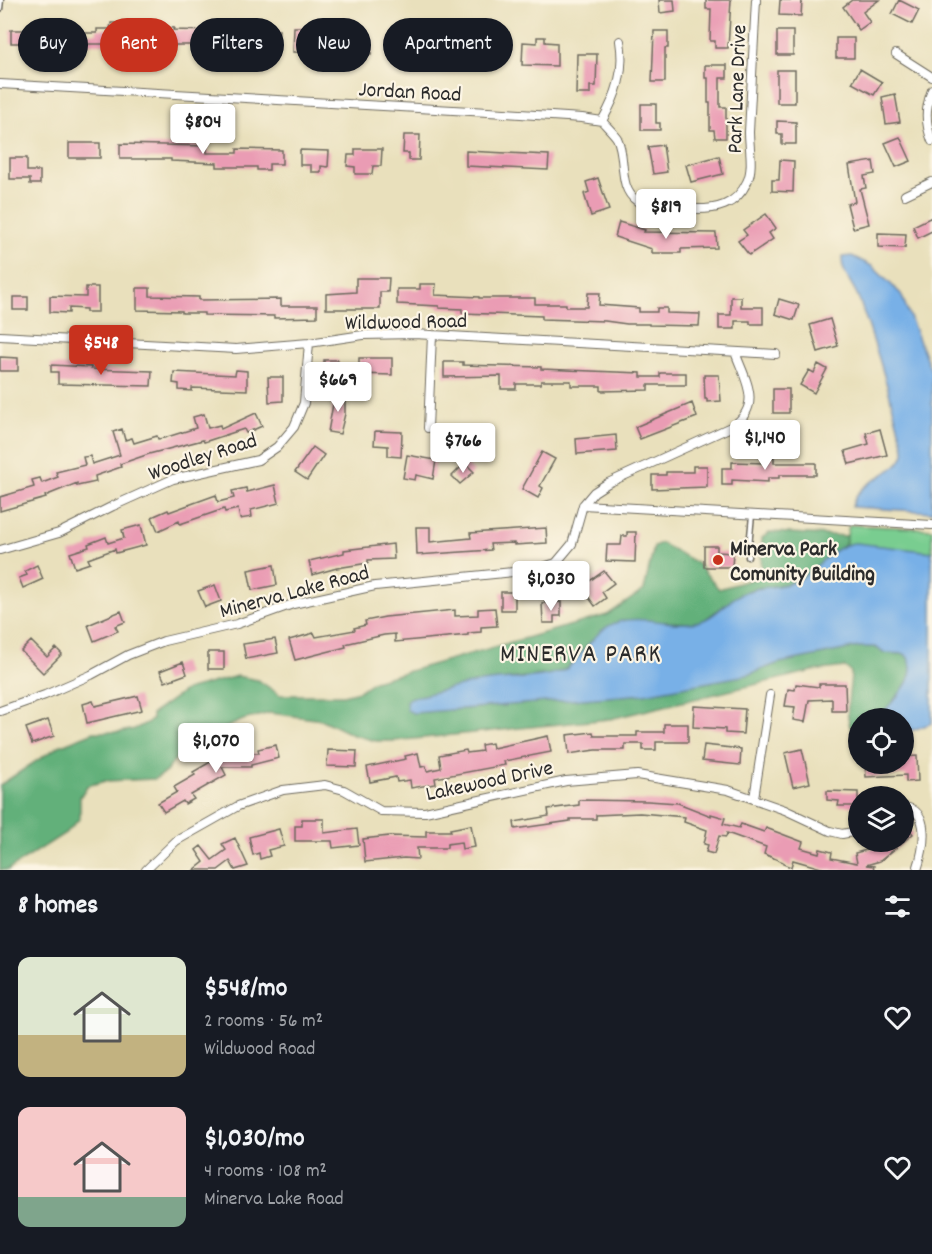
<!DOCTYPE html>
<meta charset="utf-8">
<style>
body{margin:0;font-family:Dekko,sans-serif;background:#242831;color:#f1f3f6;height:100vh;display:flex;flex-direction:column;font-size:22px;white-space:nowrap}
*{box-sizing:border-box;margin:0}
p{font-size:20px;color:#9ea1a6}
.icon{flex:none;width:33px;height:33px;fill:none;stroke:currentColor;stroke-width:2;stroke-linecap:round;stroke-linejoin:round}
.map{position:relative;height:870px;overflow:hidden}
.details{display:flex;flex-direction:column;background:#171b24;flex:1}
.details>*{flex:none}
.banner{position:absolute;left:18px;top:18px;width:600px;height:54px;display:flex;gap:12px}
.buttons{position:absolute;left:848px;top:708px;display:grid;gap:12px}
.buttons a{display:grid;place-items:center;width:66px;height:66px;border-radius:50%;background:#171b24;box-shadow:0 2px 4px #0004;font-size:30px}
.price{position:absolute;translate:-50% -51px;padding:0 14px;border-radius:6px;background:#fff;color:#222;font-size:20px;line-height:39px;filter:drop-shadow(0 2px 3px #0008)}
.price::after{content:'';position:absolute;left:50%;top:36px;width:18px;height:14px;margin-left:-9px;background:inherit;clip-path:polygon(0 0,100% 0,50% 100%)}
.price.current{background:#c8321e;color:#fff}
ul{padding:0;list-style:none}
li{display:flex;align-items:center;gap:18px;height:150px;padding:0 18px}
li span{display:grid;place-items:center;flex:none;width:168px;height:120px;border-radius:12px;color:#555}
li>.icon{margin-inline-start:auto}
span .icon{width:72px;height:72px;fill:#fffc;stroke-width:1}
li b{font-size:26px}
h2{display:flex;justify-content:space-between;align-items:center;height:72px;padding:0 18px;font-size:26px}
.chip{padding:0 21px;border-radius:27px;background:#171b24;box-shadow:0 2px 4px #0004;font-size:21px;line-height:54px}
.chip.current{background:#c8321e;color:#fff}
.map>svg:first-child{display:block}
</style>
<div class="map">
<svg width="932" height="870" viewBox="0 0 932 870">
<rect width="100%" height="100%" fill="#fcf5e5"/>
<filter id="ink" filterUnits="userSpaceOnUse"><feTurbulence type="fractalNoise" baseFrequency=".0167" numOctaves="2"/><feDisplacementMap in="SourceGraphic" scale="12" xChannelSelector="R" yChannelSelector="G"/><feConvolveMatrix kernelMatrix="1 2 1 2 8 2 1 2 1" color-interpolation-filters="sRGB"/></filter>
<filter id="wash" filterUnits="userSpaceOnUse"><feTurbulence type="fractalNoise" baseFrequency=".008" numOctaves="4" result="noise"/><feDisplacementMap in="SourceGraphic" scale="24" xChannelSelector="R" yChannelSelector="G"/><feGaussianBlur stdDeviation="1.35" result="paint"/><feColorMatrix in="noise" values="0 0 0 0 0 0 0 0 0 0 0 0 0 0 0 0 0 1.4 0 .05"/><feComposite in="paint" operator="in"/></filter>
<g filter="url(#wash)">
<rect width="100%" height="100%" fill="#e9e0bc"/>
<path fill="#79cd90" stroke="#527c5e" stroke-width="1.5" d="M849,525L932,529V552L845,544Z"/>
<path fill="#62b07a" stroke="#466e52" stroke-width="1.5" d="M771,532L847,536L845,544L800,579L787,584L753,589L739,595L704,620L692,623L633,621L590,642L566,669L553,674L481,682L410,698L406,701L413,713L644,694L747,675L779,663L858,647H875L885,653L905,654C925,674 891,703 878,718H858V738C840,723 851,692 851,672L845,667L813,671L610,719L394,741H376L353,735L322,720L270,713L243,720L186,745L166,772L155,779L105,781L87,786L80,797V818L67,832L8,870H0V785L59,746L94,732H120L135,729L152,720V714L186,690L237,676L258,680L280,695H343L359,691L374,681L607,615L644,590L654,546L661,543L697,563L719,589L756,578L761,573L762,538Z"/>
<path fill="#78b0e7" stroke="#526e89" stroke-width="1.5" d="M852,256L872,266L901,294L932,373V512L852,507C857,479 900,474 904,453C905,445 900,434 898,426C887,383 874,340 859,299C854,284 841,274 842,257Z
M856,543L932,552V723L903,734V718H878C890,703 925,675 905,654L885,653L875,647H858L779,663L747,675L644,694L413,713L407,710L406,701L410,698C433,693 457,686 481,682C499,679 554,678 566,669C583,657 593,631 615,623C642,613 674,629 701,621C715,617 726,602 739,595C757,584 781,590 800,579C818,568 834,544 856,543Z"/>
<g id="blocks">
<path fill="#ea9cb4" d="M659,0H674L675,11L660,13Z
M706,0H731L728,48H715V41H710L711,9H706Z
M780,0H802L801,16L779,15Z
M852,0H879L863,12L870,22L859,30L843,7Z
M899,0L919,10L912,24L892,14Z
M340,19H352V32L363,33L362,39H371V54L339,53Z
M111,23H129V26L174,28L173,30L215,31V45H173V47L129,44H53L54,31L62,32L63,27H79V33H97V29H110Z
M294,27H307V36H322V53L293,52Z
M238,29L279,30L278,48L249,47V41L238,40Z
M11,30H36V43H11Z
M654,31H668V48H665V82H652Z
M777,31H793V55H777Z
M393,33L411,34V41H423V54H388L389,40H393Z
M537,37H545V42L557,43V66L522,65L523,42L537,43Z
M836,38H854V58H836Z
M471,43H500V58H471Z
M577,54H597L596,86H590V94H576Z
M705,65H727V78H720V107H726V138H715L714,130H710V103H708V78H705Z
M860,69L882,82L874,95L852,83Z
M777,70H795V103H777Z
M895,94L900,122L886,124L882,97Z
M641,104H656V123H660V130H641Z
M777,121L796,122V144H782V134H777Z
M404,135H420L419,160H409V153H403Z
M900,137L911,161L896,167L885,143Z
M69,143H100V158H69Z
M120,144L207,146V153H237V149L282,150V164H269V170H257V167H217V163L171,161V159H120Z
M663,145L667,172L653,174L648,147Z
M355,149H382L381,166H373L372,174H355V167L347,166L348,155H355Z
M300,150L329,151L328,167L321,166V172H311V165H300Z
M466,151L549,155L548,170L466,166Z
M719,156L723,174L691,182L686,165Z
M10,158H27V171H40V184H30V179H10Z
M780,160L794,161L793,192L772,191V180H779Z
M873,161L875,174L864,176L866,188L860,189L869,224L853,228L847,204L855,202L849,165Z
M598,178L609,210L591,216L584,194L589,192L586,182Z
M766,214L776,228L769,233L773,239L749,255L738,241L747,235L743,230Z
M932,217V231L918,238L913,226Z
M619,222L645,230L644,232L716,233L717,248L681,249V253H652V249L615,237Z
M878,233L906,234L905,248L878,247Z
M356,278H389L388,292H380V309H326V294L356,292Z
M420,284H436L435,295L479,297V298H535V304H566V307H587L588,293H600L599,305L639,308V312H657V308H667V313L700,314L699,326L649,325V324H627L605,321L542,319V316L462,313V309L439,308V306L397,304V289H420Z
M86,287H98V312H86V309L69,308V313L50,312V296L86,297Z
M137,288H150V296L199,297V300L281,299V306H317V317L274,318V316L204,315V313H182V311L137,310Z
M13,297H28V310H13Z
M731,297H741V307H763V324H750V321H735V329H719V315H731Z
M779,299L799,305L794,320L775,314Z
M830,319L838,346L818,352L810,325Z
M0,357L18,358V371H0Z
M359,358H392V375L359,374Z
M324,360H338V389H324Z
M444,362H463V365L541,367V369L641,373V377H660V373H686V385H648V390L601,391V386H571V381H541V384H516V389H501V376L444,377Z
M818,364L827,369L814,393L800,385L809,370L814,373Z
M51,365L91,367V369L152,371L151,386L58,384V372H51Z
M236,370L247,371V390L192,388V391L179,390V384L173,383L174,372L235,375Z
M704,375H719L721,401L707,402V399H705Z
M268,377H283V401L269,402Z
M773,389H789V413H773Z
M333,393H345V414L340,434L328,432L333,404Z
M692,403L697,417L640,439L635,427Z
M256,413L262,426L246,433L244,429L204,442L203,440L149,454L120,464L121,467L95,476L96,482L77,486V483L45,496L46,498L0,511V497L34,487L32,480L40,478L42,483L58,477L56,472L85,465L83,457L90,456L92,464L120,455L113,432L122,429L125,440L132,438L134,443L157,436L158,439L164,438L196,428L193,417L204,414L208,428L220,425L221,429Z
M880,429L887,455L849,464L845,451L869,444L866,433Z
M375,431L402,432L401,457L388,456V446L374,445Z
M616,435L617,451L577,454L576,439Z
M313,447L324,455L307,480L295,472Z
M542,452L555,459L540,486L543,488L538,498L522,489Z
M407,455L436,460L433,479L416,475L415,480L403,478Z
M765,456L774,457V463H816V475H779V478H768V482L732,480V485H722V468H732V462L765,463Z
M465,463L474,472L460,484L452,476Z
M693,466H707V487L652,489V475H666V472H693Z
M275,485L279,503L251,510L252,517L240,519L238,509L225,512L224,509L180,524L179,521L158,531L152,517L168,510L169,512L216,495L218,502L234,498L232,491L246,488L247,492Z
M141,525L146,545L116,553L115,549L88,559L90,563L75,568L70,553L89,547L88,544L106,537L108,543L124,538L122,530Z
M416,527H430V542L471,538L470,533L546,528L547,543L514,545V543L490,544L491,550L417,555Z
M627,532H636L635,562L606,561L607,545H621L622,536H627Z
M393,544L394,559L368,560V563L337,568L312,575L309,561L344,553V550Z
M704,546H717V552L733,553L732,567H704Z
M37,565L43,579L23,588L19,578L27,575L25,571Z
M274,565L277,585L252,590L248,570Z
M604,571L614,583L602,592L606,598L595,606L581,587Z
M215,585L221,601L205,607L198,591Z
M501,592H515V610H501Z
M561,602V616H554V623H543L542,603Z
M495,608L497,626L481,627V632L468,633V635L395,642V634L384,635L345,644L346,647L295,660L289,640L314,633L316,637L355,630L354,628L366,625L365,621L385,617L455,610V616L478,615V609Z
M121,611L125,622L115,626L118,631L94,641L88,625Z
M275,639L278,653L246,659L243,644Z
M31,641L47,657L56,648L62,654L43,673L21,651Z
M208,652H224V669H208Z
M183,662L187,674L165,682L160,671Z
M796,684L819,687V684H845L846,711H832V699L809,700L805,722L793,720L795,707L785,706L788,689L795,690Z
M138,696L142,710L87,723L83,704L93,701L95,706Z
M694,706L745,709L743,734L725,733V729L693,727Z
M48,720L54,736L32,744L26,728Z
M664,724H688V742H656V750H643V744H625V750H595L569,754L567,735L593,732L594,736H637V732H664Z
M548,736L551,752L504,761L505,765L435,778L436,784L411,788L410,780L397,782L396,777L370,782L367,767L406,759L405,756L418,753L421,767L426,766L427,771L441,768L439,755L466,750L467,753L482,751L481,745L492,743L493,748Z
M276,745L279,758L251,765V767H222L226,775L191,795L194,799L185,804L183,801L164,812L158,803L177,792L174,787L195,775L193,772L226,753H259L258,749Z
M704,745L741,749L740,765L702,761Z
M802,749L810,783L793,787L785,753Z
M328,750L357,751L356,767L327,766Z
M917,756L918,781L906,782V775L866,777L865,764H903V757Z
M827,791L858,792V806H838L839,801L827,800Z
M579,800L648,801L678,803L711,816V814L725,818L723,824L739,828L741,824L764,832L766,828L803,842L801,848L819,853L820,849L832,852L831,858L857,863L855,853L881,846L877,842H903V822L913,834L880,861L866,865L874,866L873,870H828L793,860L791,867L783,864V862L764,854L766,847L727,833L726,837L719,836L714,854L706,852L708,845L704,844L707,830L684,822L685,817L640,813L596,815V819H570V821L515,829L514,822L549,816L548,809L579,805Z
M302,819H324V833L357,829L359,845L333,848L332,841H295V826H302Z
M471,825L475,847L462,849L461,842L447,844V848H417L418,859L404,858L365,862L363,839L389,836L426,837V831H451L450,829Z
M279,829L284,846L268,850L270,856L260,859L259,853L253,855L249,837Z
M235,838L248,866L235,870L230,861L218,870H194L204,862L196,850L201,846L212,860L226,850L222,844Z"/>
</g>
</g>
<g filter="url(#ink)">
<use href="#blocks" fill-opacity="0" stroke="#6e6a5e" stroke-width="1.5"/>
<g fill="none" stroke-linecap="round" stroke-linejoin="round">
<g stroke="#6e6a5e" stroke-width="7">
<path id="service" d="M0,9L1,0
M748,557L752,515"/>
</g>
<g stroke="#6e6a5e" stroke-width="10">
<path id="minor" d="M896,54L932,77
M0,84L488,112L582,118L602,121
M932,90C925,108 925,123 932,141
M602,121C606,126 613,132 617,138C627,158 617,187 637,201C650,211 675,208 691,209C716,210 736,206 747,182C754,168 749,147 749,132C751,88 754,44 756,0
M602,121C617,95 625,71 620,41
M905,195L932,182
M0,336L236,349L309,343L363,335L414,334L776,354
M428,428L432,335
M583,505L932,525
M0,550L59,533L113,506L173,479L258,460L277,447L294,427L304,403L309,343
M0,711L45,695L91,675L128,655L164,641L237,624L293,604L375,586L533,570L556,563L572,544L583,505L594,492L608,483L733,426C763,405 745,380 735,352
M754,798L770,695
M903,807C932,809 924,849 917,870
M146,870L176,841L238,806L283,790L325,785L344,790L381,811L425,812L566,781L637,775L728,790L785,810L830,831L842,834L858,831"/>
</g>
<use href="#service" stroke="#fff" stroke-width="4"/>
<use href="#minor" stroke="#fff" stroke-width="8"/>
</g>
</g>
<circle fill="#c8321e" stroke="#fcf5e5" stroke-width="2" cx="718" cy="560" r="6"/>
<g text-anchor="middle" stroke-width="4.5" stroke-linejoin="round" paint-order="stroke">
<g font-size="22" fill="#2b2b2b" stroke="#fcf5e5">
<text transform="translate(735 89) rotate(-88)" y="8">Park Lane Drive</text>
<text transform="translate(410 90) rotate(3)" y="8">Jordan Road</text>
<text transform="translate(406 320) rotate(-1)" y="8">Wildwood Road</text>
<text transform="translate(202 455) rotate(-18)" y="8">Woodley Road</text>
<text transform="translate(294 590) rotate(-15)" y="8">Minerva Lake Road</text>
<text transform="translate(489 779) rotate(-12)" y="8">Lakewood Drive</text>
</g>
<g font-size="22" font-weight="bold" fill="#2b2b2b" stroke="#fcf5e5" text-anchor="start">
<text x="730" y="555">Minerva Park<tspan x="730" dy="25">Comunity Building</tspan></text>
</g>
<g font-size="26" letter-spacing="1.5" fill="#2b2b2b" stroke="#fcf5e5">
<text x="581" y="661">MINERVA PARK</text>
</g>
</g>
</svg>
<div class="buttons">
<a><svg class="icon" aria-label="locate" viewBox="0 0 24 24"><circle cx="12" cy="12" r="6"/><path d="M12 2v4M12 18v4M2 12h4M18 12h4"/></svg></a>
<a><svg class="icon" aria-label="layers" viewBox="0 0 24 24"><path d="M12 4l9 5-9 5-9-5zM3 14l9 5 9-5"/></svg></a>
</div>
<b class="price" style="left:203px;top:155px">$804</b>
<b class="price" style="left:666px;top:240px">$819</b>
<b class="price current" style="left:101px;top:376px">$548</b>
<b class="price" style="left:338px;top:413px">$669</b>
<b class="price" style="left:765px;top:471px">$1,140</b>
<b class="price" style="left:463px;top:474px">$766</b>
<b class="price" style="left:551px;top:612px">$1,030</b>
<b class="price" style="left:216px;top:774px">$1,070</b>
<div class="banner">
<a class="chip">Buy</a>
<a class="chip current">Rent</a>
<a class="chip">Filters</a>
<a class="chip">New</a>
<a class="chip">Apartment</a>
</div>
</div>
<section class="details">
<h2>8 homes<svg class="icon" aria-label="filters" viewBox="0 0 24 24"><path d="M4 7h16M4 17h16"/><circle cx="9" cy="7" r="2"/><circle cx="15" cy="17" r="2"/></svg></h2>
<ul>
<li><span style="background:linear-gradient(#dfe7d0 65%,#c2b280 0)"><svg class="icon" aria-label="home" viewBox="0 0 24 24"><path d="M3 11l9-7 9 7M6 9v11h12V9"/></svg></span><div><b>$548/mo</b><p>2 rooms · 56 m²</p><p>Wildwood Road</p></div><svg class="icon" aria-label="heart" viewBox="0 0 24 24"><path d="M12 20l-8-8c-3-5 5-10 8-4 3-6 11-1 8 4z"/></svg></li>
<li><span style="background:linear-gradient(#f6c9c9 75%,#7fa58c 0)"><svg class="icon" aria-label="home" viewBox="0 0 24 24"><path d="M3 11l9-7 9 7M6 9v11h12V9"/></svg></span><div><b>$1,030/mo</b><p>4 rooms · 108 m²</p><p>Minerva Lake Road</p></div><svg class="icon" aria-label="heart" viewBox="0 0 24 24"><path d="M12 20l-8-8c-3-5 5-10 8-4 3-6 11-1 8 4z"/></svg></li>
</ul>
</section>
